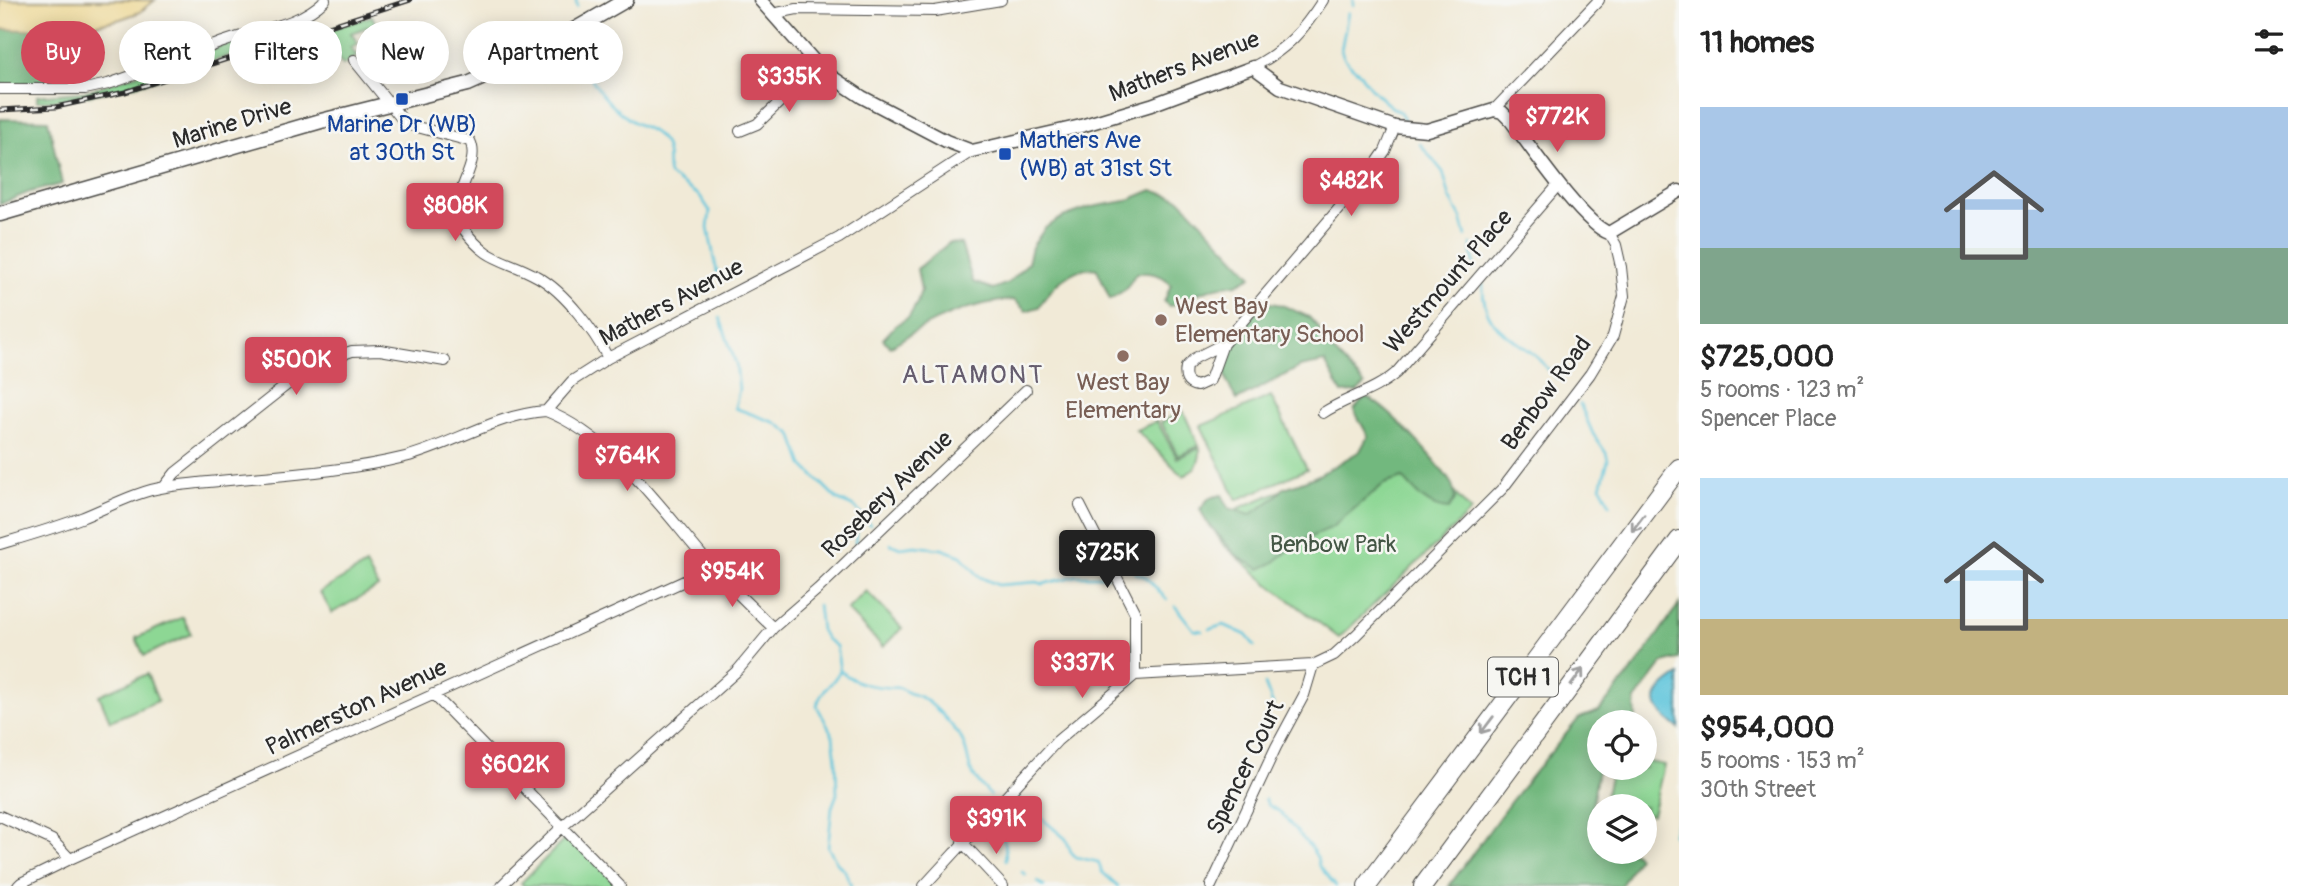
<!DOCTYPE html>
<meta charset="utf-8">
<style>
body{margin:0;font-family:Pangolin,sans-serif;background:#f2f2f2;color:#222;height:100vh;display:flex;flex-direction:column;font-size:26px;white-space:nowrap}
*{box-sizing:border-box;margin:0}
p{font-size:23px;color:#767676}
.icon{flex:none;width:38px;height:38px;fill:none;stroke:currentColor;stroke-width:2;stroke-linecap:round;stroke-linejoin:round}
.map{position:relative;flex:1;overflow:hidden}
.drawer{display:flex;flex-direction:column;background:#fff;width:630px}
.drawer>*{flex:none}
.banner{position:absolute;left:21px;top:21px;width:665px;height:63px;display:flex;gap:14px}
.controls{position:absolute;left:1587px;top:710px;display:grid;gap:14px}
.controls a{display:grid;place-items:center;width:70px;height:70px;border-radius:50%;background:#fff;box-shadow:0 4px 18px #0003;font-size:35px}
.price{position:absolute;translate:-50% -60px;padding:0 16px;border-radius:7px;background:#d1495b;color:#fff;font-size:23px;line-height:46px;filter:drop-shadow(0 2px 4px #0008)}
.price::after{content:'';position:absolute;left:50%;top:42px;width:21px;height:16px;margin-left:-10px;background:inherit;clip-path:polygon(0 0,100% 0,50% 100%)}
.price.current{background:#222;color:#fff}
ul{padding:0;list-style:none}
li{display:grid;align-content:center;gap:14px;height:371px;padding:0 21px}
li span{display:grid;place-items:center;height:217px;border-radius:0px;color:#555}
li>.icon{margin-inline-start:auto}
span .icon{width:126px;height:126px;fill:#fffc;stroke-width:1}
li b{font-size:30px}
h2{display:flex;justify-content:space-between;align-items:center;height:84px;padding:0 21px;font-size:30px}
.pill{padding:0 24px;border-radius:32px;background:#fff;box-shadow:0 4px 18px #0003;font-size:24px;line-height:63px}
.pill.current{background:#d1495b;color:#fff}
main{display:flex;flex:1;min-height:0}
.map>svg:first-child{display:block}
</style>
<main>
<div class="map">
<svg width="1679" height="886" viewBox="0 0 1679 886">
<rect width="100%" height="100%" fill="#f6f6f2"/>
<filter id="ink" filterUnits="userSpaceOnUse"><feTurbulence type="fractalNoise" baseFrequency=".0143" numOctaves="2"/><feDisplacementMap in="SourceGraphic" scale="14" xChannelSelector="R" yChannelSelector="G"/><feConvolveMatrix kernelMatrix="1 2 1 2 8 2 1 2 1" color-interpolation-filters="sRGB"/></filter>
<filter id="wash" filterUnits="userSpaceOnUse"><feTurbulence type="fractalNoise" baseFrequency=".00686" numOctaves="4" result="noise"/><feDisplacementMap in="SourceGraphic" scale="28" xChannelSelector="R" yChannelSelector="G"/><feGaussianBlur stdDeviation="1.57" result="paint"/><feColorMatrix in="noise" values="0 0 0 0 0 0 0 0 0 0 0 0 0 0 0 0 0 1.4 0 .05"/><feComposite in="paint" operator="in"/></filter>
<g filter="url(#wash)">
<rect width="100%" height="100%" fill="#f1ead7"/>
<path fill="#8dd794" stroke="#5c8160" stroke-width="2" d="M372,16L376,24L351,33L358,43L351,48L357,56L343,65L326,44L315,43L274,56L272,49L323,32L329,39L324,31Z
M311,20L314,26C225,56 130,97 37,101V96L84,92L242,39Z
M1271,396L1307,469L1237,500L1201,426Z
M1183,411L1199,446L1178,456L1161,422Z
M1157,421L1177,458L1200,448C1201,461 1195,471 1183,476L1136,430Z
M1405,439L1471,511L1339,638L1266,582L1223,544L1208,521Z
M366,565L378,587L332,613L320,592Z
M866,591L902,628L883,647L847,610Z
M183,617L191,634L144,656L136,638Z
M147,674L158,701L110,721L99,695Z
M1645,761L1664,765L1652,815L1645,814V807H1617L1604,804L1612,768H1645Z
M569,835L620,886H524L521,883Z"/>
<path fill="#72b87e" stroke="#4e7254" stroke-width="2" d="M65,25L80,28L79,38L83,78L78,76L70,84L58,79L39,85H0V29L25,30Z
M0,119L48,120L62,184L30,192L0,204Z
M1152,190L1180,199L1252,276L1237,284L1216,287L1193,295L1181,304L1169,306L1164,302L1171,285C1163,273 1149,272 1136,273L1126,289L1110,299L1097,269C1073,264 1050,288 1039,307L1026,311L1014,300C969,302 927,322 890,347L883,339L895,326L909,317L917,303L921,290L917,269L949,243L961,244L973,282L993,289L1008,283L1028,263L1032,247L1045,228L1063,217L1092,207L1126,201Z
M1264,302L1282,305L1309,317L1319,328L1322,339L1365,385L1357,392L1342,393L1325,362L1300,367L1237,400C1207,356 1236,336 1264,302Z
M1365,397C1387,404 1437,462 1451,483C1454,487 1454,494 1455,499L1449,509C1429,509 1415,492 1403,478L1384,484L1331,528L1299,542L1273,563L1260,569L1238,557L1206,521L1200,509L1209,498L1222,495L1229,508L1250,515L1273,499L1284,488L1315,477L1360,451L1368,436L1354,410Z
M1679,604V659L1663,663L1635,700L1636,723H1600L1599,764L1589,823L1599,830L1600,852H1632L1638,857L1621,886H1449L1511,801L1579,718L1599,711L1636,666Z"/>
<path fill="#eeda9e" stroke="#8c8264" stroke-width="2" d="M0,0H155L140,12L121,19L80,28L65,25L25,30L0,29Z"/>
<path fill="#5ec5db" stroke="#447883" stroke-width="2" d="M1679,675V729C1652,707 1645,697 1679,675Z"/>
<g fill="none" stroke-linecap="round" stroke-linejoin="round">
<path stroke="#5ec5db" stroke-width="2.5" d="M576,0L577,7
M1353,5V0
M1348,13L1341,50C1344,62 1353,67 1361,74C1364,84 1390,108 1400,112L1404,119
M576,38C582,70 602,101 629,119C642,128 655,129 664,143C670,154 666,165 669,175L700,196L710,211L708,228L718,277
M1420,144L1443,172L1450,198L1461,218L1466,236
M1471,245L1474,264
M1483,284C1482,330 1509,333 1538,358C1545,364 1549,372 1557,378
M720,318L736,364L739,389L735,408L776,423L792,434L803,465L838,500L855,507L870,525
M1580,404L1593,434L1606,453L1608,460L1601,487L1610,504
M855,543L860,515
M891,544L900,548L915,546L942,549L961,556L980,577L998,585L1037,582L1043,584L1076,576H1108
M1135,573L1146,577L1167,600
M818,605L821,630L826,639L836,646L840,670C857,687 879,687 900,688C907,693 913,694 920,697C935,704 950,723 960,736C967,748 967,756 970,768C973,778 983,787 990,795
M1175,606L1194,630L1203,631
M1210,629L1224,625L1246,635L1255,646
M840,670C834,684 820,690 817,706L833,736L836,761L837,794L832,807L828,847L837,863L845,871L851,886
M1265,684L1273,705
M1265,799L1268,805L1280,812L1311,848L1317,857L1319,866L1336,886
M1679,813L1673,834L1679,841
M1006,860L1005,843L995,823L1019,799L1066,839L1071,852L1076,857L1098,862L1102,872L1118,886
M1022,872L1026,875
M1038,882L1044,886"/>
</g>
</g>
<g filter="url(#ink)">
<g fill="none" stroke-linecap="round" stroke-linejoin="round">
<g stroke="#494845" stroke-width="12">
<path id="minor" d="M772,14L797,9L935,11L1001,0
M354,60L406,124L470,141C483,167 443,199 463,228C488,264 505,258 538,277C565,292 594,331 608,358
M1253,67C1287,49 1303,31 1323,0
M0,89H85L108,84C148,71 186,55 226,41C259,29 299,26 325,0
M1494,110L1599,0
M740,131L757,124L817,66
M1223,344L1210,380L1197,386C1186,384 1184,377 1186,367L1195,358L1223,344L1371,171L1385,151L1395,127
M546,411C615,438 664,513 712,567C731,588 753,608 773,628
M1323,413C1346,398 1375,391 1396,373L1559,184
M164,487L175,473L312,365L352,351L380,350L445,361
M1080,505L1135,613V675
M0,544C27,536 55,528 81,518C109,507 137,491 166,487C245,476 327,476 405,457C452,445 497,414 546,411L572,381L608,358L839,238L972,151
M433,694L620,886
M0,816L52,840L70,859
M962,842L1003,886
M18,886L21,883L70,859L713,568
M501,886L561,828L738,670L773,628L818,589L1026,390
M924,886L1057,741L1135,675L1313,665L1334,655L1356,635L1503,488L1590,374L1613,336L1624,296L1621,267L1616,245L1609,233
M1211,886L1276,747L1304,695L1313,665"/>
</g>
<g stroke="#494845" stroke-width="15">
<path id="tertiary" d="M760,0L823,71L862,97L946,141L972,151L1081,126L1151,105L1253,67L1280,87L1395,127L1427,130L1494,110L1502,112L1511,121C1530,146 1583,224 1609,233L1679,191"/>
</g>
<g stroke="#494845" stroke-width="17">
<path id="secondary" d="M0,214L321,121L468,84L520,61L626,0"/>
</g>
<g stroke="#494845" stroke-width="20">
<path id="motorway" d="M1367,886L1679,468
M1423,886L1679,540"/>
</g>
<use href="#minor" stroke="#fff" stroke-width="10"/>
<use href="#tertiary" stroke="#fff" stroke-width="12"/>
<use href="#secondary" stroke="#fff" stroke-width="14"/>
<use href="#motorway" stroke="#fff" stroke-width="18"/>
<g stroke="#2b2b2b" stroke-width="5">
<path id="rail" d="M0,110L56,107L125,92L410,0"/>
</g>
<use href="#rail" stroke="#f6f6f2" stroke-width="2.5" stroke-dasharray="8" stroke-linecap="butt"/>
</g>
<defs><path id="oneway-shaft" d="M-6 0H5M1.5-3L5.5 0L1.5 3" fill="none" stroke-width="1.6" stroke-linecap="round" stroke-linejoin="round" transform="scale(1.75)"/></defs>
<g stroke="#a0a0a0">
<use href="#oneway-shaft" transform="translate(1638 523) rotate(127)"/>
<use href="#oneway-shaft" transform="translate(1577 677) rotate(-54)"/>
<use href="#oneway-shaft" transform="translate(1487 725) rotate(127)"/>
</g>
</g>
<g fill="#1a4fb4" stroke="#f6f6f2" stroke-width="2.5">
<rect x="395" y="92" width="14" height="14" rx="3.5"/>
<rect x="998" y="147" width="14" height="14" rx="3.5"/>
</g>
<g fill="#8d6e63" stroke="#f6f6f2" stroke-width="2.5">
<circle cx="1161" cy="320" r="7"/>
<circle cx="1123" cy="356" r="7"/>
</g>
<g text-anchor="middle" stroke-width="5" stroke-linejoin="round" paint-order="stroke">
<rect fill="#f6f6f2" stroke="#686867" stroke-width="2" x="1488" y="657.5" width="70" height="39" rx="5"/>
<g font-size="23" font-weight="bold" fill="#2b2b2b">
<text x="1523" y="685">TCH 1</text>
</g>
<g font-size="24" fill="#2b2b2b" stroke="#f6f6f2">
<text transform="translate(1184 66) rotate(-21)" y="8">Mathers Avenue</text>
<text transform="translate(232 123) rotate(-17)" y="8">Marine Drive</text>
<text transform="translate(1448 281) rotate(-49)" y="8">Westmount Place</text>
<text transform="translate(671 302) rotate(-28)" y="8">Mathers Avenue</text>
<text transform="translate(1546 393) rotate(-54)" y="8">Benbow Road</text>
<text transform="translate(887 494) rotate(-44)" y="8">Rosebery Avenue</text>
<text transform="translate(356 707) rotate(-25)" y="8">Palmerston Avenue</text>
<text transform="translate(1245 767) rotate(-64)" y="8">Spencer Court</text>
</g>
<g font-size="24" fill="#164399" stroke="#f6f6f2">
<text x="402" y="132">Marine Dr (WB)<tspan x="402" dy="28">at 30th St</tspan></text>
<text x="1019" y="148" text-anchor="start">Mathers Ave<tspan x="1019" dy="28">(WB) at 31st St</tspan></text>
</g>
<g font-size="24" fill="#785e54" stroke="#f6f6f2" text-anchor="start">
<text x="1175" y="314">West Bay<tspan x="1175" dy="28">Elementary School</tspan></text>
<text x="1123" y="390" text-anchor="middle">West Bay<tspan x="1123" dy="28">Elementary</tspan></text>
</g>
<g font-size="24" fill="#445645" stroke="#f6f6f2">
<text x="1333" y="552">Benbow Park</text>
</g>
<g font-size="26" letter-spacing="2" fill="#655c6e" stroke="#f6f6f2">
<text x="973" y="383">ALTAMONT</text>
</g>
</g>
</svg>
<div class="controls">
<a><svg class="icon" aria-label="locate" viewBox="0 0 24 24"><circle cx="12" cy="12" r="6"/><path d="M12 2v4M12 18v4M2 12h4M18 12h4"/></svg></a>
<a><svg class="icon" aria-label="layers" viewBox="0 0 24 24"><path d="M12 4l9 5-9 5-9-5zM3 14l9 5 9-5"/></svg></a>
</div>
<b class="price" style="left:789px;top:114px">$335K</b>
<b class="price" style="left:1557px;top:154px">$772K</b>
<b class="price" style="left:1351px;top:218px">$482K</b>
<b class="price" style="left:455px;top:243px">$808K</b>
<b class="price" style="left:296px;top:397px">$500K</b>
<b class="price" style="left:627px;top:493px">$764K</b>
<b class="price current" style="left:1107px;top:590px">$725K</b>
<b class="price" style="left:732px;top:609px">$954K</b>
<b class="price" style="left:1082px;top:700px">$337K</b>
<b class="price" style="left:515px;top:802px">$602K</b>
<b class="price" style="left:996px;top:856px">$391K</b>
<div class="banner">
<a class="pill current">Buy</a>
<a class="pill">Rent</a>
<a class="pill">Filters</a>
<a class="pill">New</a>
<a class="pill">Apartment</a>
</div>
</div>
<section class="drawer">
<h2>11 homes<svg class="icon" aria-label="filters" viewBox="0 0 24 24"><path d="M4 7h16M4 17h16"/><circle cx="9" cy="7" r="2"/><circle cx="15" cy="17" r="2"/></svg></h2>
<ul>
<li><span style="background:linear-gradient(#a9c7e8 65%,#7fa58c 0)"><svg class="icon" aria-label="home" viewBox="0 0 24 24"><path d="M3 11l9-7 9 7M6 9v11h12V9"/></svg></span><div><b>$725,000</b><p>5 rooms · 123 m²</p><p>Spencer Place</p></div></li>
<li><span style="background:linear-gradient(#bfe0f5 65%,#c2b280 0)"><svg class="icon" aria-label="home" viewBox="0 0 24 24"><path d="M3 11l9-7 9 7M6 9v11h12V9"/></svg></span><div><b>$954,000</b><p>5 rooms · 153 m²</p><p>30th Street</p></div></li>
</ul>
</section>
</main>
